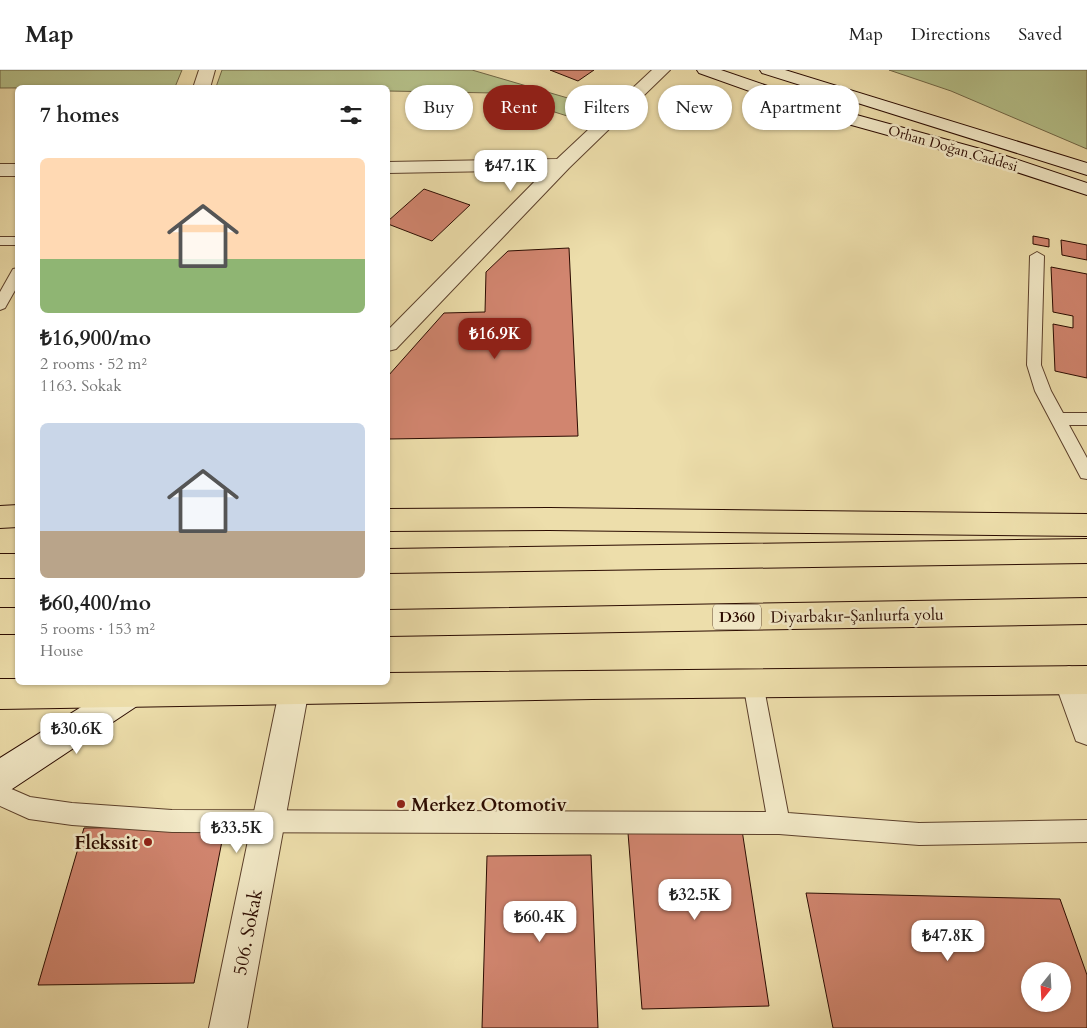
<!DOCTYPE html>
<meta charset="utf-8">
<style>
body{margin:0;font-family:Cardo,serif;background:#f6f6f6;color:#222;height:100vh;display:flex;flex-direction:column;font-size:19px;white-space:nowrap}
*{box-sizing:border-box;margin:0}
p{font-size:16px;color:#767676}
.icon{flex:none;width:28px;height:28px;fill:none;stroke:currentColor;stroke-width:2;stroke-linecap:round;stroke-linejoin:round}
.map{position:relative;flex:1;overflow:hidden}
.side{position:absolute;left:15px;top:15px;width:375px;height:600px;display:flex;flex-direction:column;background:#fff;border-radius:8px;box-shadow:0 1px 4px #0004}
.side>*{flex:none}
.guide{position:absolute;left:405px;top:15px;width:475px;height:45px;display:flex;gap:10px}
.needle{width:32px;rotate:198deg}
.buttons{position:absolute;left:1021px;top:892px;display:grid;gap:10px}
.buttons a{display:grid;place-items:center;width:50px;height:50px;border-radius:50%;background:#fff;box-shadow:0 1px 4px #0004;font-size:25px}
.price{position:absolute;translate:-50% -42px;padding:0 11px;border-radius:10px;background:#fff;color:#222;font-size:16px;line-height:32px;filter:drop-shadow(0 1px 2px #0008)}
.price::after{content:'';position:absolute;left:50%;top:30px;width:15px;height:11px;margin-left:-8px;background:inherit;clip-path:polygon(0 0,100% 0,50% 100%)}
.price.on{background:#8f2418;color:#fff}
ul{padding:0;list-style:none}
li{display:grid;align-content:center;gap:10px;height:265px;padding:0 25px}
li span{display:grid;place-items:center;height:155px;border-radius:8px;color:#555}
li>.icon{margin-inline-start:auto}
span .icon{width:90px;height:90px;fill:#fffc;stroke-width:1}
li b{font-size:21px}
h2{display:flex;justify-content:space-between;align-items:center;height:60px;padding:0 25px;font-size:21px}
.tag{padding:0 18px;border-radius:22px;background:#fff;box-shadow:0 1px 4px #0004;font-size:18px;line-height:45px}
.tag.on{background:#8f2418;color:#fff}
header{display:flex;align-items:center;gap:30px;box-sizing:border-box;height:70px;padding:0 25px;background:#fff;border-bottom:1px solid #e0e0e0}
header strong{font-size:24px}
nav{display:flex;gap:28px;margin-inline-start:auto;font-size:18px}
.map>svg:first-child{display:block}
</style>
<header>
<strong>Map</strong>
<nav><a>Map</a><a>Directions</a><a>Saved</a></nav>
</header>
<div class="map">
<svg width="1087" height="958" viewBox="0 0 1087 958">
<rect width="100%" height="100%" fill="#eddeab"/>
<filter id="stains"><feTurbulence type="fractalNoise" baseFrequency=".004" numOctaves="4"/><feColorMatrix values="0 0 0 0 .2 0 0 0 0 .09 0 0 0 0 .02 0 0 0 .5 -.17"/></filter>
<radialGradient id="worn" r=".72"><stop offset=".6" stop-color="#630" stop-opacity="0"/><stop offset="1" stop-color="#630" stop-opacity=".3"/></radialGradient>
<path fill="#b6c28b" stroke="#706646" d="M0,0H182L175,17L0,18Z
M222,0H472L595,36L580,50L494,23L388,21V18L216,17Z
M889,0H1087V79L951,21Z"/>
<path fill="#d1856f" stroke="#2b0b00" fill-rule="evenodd" d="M550,0H594L578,11Z
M424,119L470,135L432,171L388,154V151Z
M1033,166L1049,169V177L1033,174Z
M1061,170L1087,175V190L1062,185Z
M569,178L578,366L388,369V306L444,243L485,242L486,202L508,181Z
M1051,197L1087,204V308L1055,301L1053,254L1073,258V246L1053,242Z
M225,756L194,913L38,915L84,758Z
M742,760L769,936L642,939L628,763Z
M591,785L598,958H482L487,786Z
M806,823L1060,829L1087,905V958H833ZM1030,901H1062V934H1030Z"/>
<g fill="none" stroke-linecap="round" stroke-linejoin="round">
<g stroke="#5c402b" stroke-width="2">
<path id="lane" d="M0,167H18V175H0Z
M1037,182L1044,186L1041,295L1051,321L1063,343H1087V355H1069L1087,388V409L1081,408L1035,321L1027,295L1030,186Z
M18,198V215L5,238L0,240V222L13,199Z
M753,604L760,607L763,613L788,743L919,753L1087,750V772L919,775L779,764L172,762L72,755L29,749L0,736V714L30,727L72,733L172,740L766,742L743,613L746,607Z"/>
</g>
<g stroke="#5c402b" stroke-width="2">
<path id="street" d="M199,0H215L210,18H193Z
M652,0H670L569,98L396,279L388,281V260L546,100L388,103V92L557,89Z
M0,94H18V106H0Z
M1069,596L1080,600L1087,617V675L1076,671L1054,610L1058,600Z
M281,612H307L309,619L247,958H209Z"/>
</g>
<g stroke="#2b0b00" stroke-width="2">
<path id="secondary" d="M697,0H721L831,38L1006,86L1087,113V125L992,94L819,46L699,3Z
M760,0H785L1087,93V105L762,3Z
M121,612L140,614L144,624L140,634L12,719L0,723V688Z"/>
</g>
<g stroke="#2b0b00" stroke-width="2">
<path id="highway" d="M18,435V457L0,458V436Z
M549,438L1087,444V466L549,460L388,461V439Z
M1087,469V493L388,503V479Z
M0,484H18V508H0Z
M1087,528V554L388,566V540Z
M0,538H18V564H0Z
M1087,596V624L592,629L0,639V609H18V612H388V603Z"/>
</g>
<use href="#lane" fill="#f3eac8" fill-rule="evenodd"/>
<use href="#street" fill="#f3eac8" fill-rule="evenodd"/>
<use href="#secondary" fill="#f3eac8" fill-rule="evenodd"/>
<use href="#highway" fill="#eddeab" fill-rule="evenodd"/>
</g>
<g fill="#8f2418" stroke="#f3eac8" stroke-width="2">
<circle cx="401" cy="734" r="5"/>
<circle cx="148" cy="772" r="5"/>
</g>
<g text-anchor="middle" stroke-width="5" stroke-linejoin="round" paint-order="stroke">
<g font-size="14" fill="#2b0b00" stroke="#f3eac8">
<text transform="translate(953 78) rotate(16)" y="5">Orhan Doğan Caddesi</text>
</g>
<rect fill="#f3eac8" stroke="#674e3c" stroke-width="1" x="713" y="534.5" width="48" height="25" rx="4"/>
<g font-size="15" font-weight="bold" fill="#2b0b00">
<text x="737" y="552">D360</text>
</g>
<g font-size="16" fill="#2b0b00" stroke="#f3eac8">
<text transform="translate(857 545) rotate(-1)" y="6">Diyarbakır-Şanlıurfa yolu</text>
</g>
<g font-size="19" font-weight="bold" fill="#2b0b00" stroke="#f3eac8" text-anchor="start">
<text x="411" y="741">Merkez Otomotiv</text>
<text x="138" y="779" text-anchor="end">Flekssit</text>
</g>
<g font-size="19" fill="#2b0b00" stroke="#f3eac8">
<text transform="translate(247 862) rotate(-79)" y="7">506. Sokak</text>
</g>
</g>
<rect width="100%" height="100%" filter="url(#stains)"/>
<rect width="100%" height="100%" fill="url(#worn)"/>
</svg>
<div class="buttons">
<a><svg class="needle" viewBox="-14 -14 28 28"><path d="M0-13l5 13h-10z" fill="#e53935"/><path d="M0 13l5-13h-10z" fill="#767676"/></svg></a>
</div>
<b class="price" style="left:511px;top:122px">₺47.1K</b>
<b class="price on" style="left:495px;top:290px">₺16.9K</b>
<b class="price" style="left:77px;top:685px">₺30.6K</b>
<b class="price" style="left:237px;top:784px">₺33.5K</b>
<b class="price" style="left:695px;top:851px">₺32.5K</b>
<b class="price" style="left:540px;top:873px">₺60.4K</b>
<b class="price" style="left:948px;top:892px">₺47.8K</b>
<div class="guide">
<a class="tag">Buy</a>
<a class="tag on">Rent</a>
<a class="tag">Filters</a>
<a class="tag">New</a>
<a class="tag">Apartment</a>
</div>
<section class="side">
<h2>7 homes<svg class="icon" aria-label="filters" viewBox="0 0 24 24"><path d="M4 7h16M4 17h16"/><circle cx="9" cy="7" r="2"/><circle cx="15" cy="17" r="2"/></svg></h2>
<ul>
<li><span style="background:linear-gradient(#ffd9b3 65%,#8fb573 0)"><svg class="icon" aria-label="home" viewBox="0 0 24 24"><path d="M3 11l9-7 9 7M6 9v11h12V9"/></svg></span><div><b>₺16,900/mo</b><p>2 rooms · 52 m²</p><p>1163. Sokak</p></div></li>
<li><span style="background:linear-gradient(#c9d6e8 70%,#b9a48a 0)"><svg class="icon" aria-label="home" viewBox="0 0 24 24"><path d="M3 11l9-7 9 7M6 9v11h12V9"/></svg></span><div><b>₺60,400/mo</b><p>5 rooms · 153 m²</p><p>House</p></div></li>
</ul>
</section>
</div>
